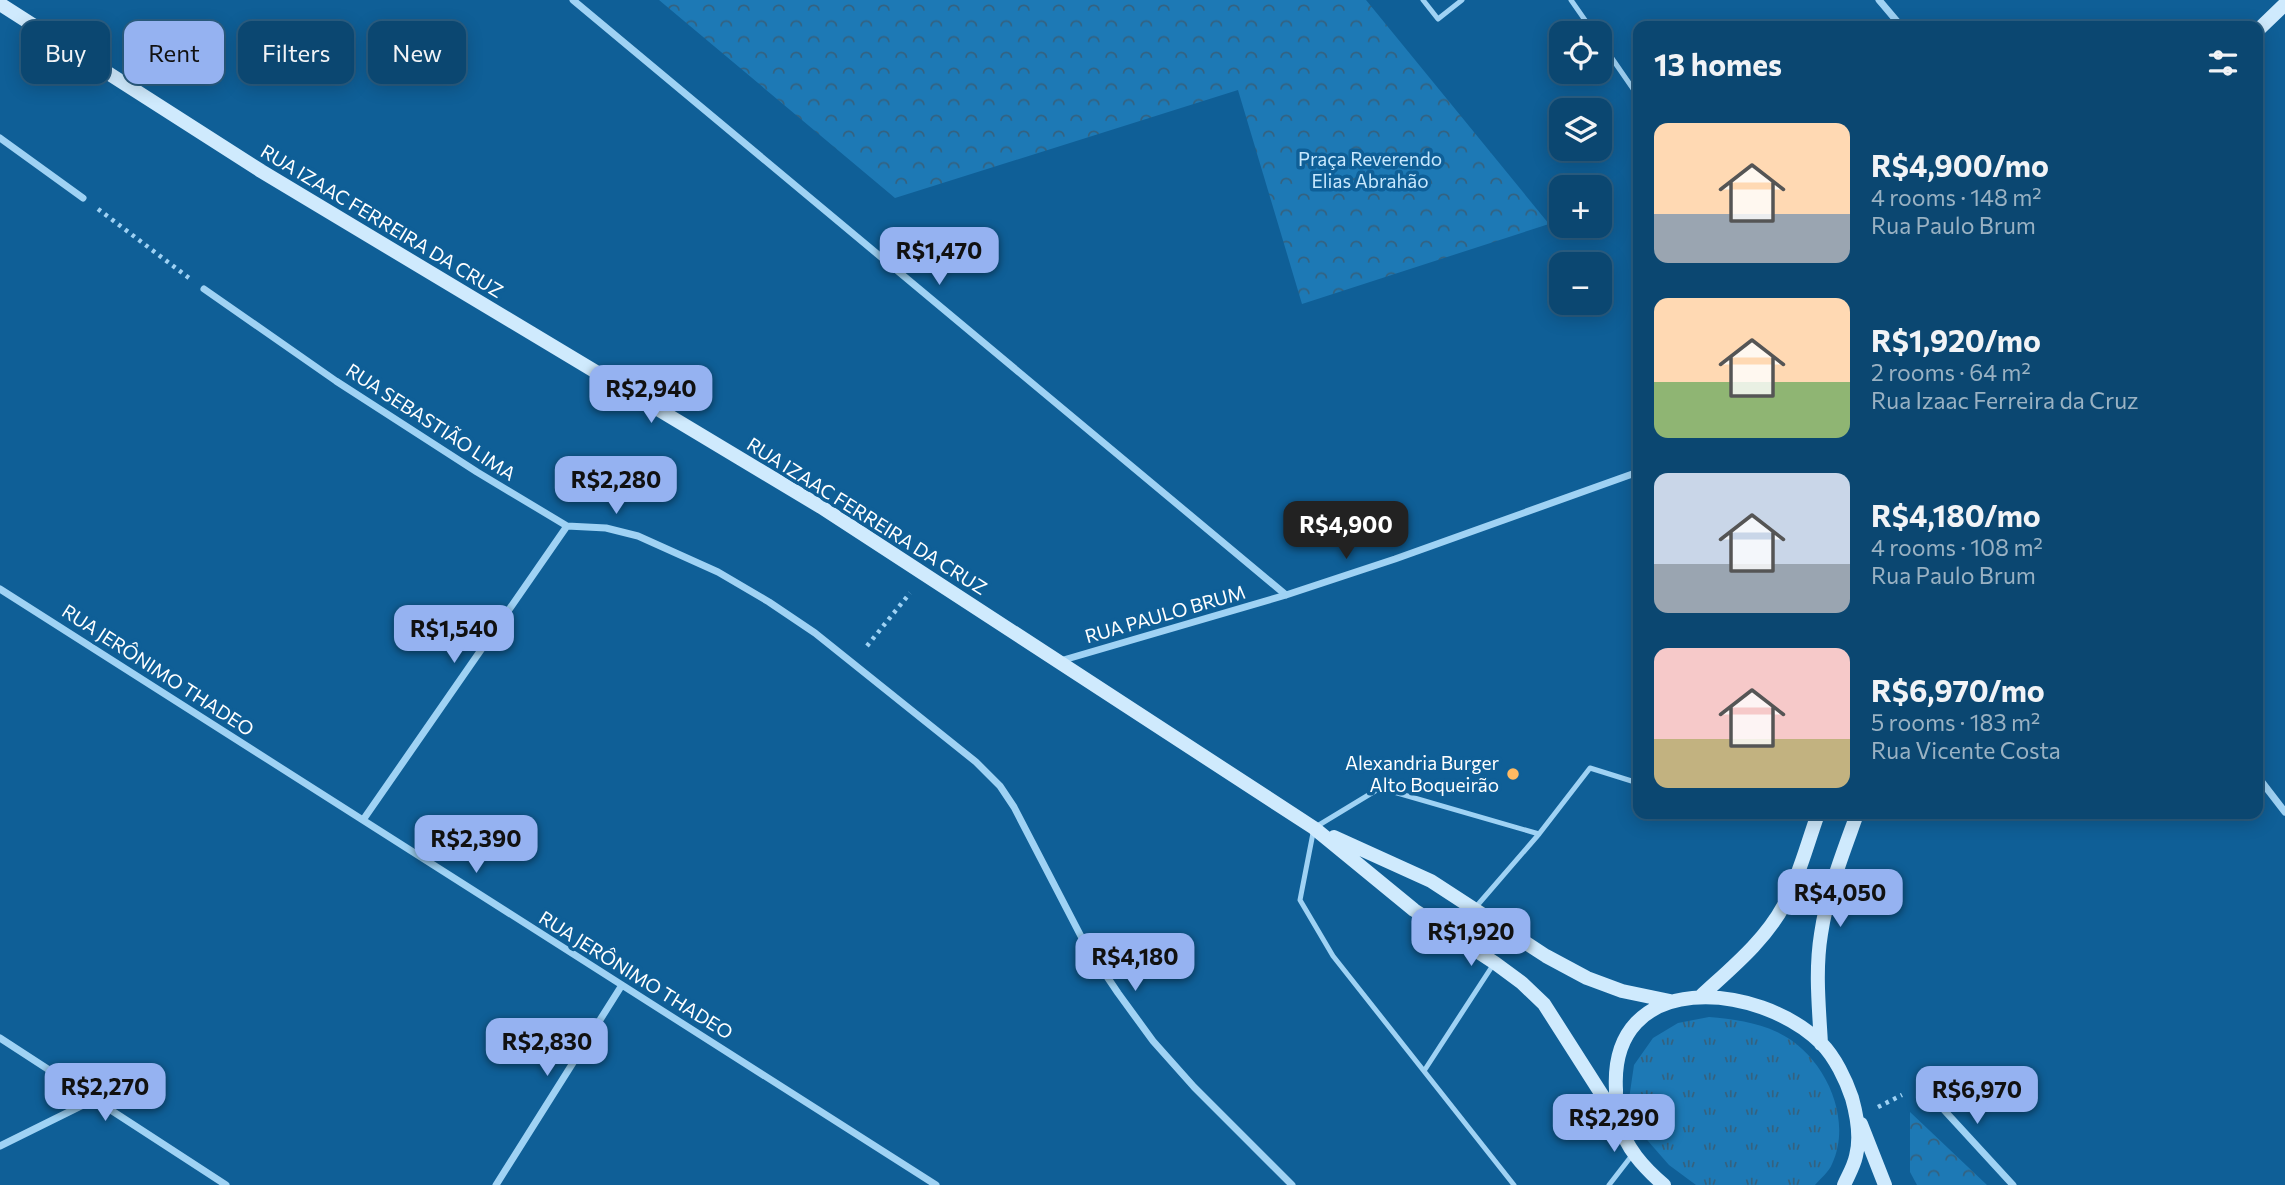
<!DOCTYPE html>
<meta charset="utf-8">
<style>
body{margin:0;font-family:Commissioner,sans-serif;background:#144e76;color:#f1f3f6;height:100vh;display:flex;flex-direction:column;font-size:26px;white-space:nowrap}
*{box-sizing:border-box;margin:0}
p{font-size:23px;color:#9ab2c3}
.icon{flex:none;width:38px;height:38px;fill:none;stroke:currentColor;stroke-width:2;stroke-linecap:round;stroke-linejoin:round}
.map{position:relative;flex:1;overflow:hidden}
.details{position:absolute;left:1633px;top:21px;width:630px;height:798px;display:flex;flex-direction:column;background:#0b4771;border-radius:14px;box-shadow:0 4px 18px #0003,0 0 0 2px #2b5f84}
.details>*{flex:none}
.banner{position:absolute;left:21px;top:21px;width:665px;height:63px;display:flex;gap:14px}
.controls{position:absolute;left:1549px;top:21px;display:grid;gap:14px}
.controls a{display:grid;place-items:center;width:63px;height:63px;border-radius:14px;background:#0b4771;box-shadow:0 4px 18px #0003,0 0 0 2px #2b5f84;font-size:35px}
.price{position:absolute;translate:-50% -60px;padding:0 16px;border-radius:14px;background:#95b2f1;color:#111;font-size:23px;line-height:46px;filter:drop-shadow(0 2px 4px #0008)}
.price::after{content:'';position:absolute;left:50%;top:42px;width:21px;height:16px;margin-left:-10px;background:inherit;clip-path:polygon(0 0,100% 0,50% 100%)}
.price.on{background:#222;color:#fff}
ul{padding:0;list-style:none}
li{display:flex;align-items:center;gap:21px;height:175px;padding:0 21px}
li span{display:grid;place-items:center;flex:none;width:196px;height:140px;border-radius:14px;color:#555}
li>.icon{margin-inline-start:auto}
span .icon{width:84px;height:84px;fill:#fffc;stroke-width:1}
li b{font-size:30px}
h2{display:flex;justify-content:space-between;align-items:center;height:84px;padding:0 21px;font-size:30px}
.tag{padding:0 24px;border-radius:14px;background:#0b4771;box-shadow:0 4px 18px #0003,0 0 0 2px #2b5f84;font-size:24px;line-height:63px}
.tag.on{background:#95b2f1;color:#111}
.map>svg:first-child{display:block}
</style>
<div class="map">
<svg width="2285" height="1185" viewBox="0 0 2285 1185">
<defs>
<pattern id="grass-tufts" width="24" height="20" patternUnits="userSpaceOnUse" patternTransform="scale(1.75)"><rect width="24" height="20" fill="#1d79b5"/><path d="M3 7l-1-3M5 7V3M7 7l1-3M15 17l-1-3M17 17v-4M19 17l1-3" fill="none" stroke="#346280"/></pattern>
<pattern id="park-crowns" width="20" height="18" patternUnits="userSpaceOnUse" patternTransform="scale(1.75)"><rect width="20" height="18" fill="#1d79b5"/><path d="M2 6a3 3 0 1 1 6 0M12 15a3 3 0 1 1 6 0" fill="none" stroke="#346280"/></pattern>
</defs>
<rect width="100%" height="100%" fill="#0f5f97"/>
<path fill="url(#grass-tufts)" d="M1709,1017C1732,1019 1756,1022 1777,1032C1823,1053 1854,1117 1832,1164C1829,1172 1820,1179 1815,1185H1696L1669,1165L1641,1133L1629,1099L1634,1065L1653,1038L1678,1023Z"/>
<path fill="url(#park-crowns)" d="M659,0H1366L1549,224L1302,304L1238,90L895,198Z
M1910,1112L1987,1185H1917L1910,1172Z"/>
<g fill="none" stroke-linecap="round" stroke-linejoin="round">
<path stroke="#9fd2f4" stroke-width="4.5" stroke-dasharray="3.5 5" stroke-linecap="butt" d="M98,209L189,278
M867,646L910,593
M1878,1107L1902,1095"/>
<path stroke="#9fd2f4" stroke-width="5" d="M1423,0L1438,19L1462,0
M1571,0L1594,33
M1600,41L1638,96
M1475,908L1539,834L1590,768L1638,783
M1424,1071L1493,965
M1514,1185L1333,956L1300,900L1314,828L1380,788L1539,834
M1609,1185L1633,1154"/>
<path stroke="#9fd2f4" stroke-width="7" d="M573,0L1286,595
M1879,0L1901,26
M0,138L83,198
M204,289L336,381L477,472L567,526L606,528L638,536L718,572L769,602L815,633L976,762L1000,786L1014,807L1085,944L1118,993L1153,1041L1194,1087L1292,1185
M0,589L936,1185
M1060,661L1286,595L1395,559L1638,472
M2258,777L2285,812
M363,820L567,526
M0,1038L226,1185
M1921,1085L2013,1185
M0,1146L95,1099
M496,1185L622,985"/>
<path stroke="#cfeafd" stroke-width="14" d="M0,4L261,171L821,507L1314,828L1414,910L1495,963L1522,983L1544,1004L1618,1120
M2258,30L2285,4
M1334,837L1431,881L1546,956L1587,978L1622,991L1670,1001
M1700,997C1730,969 1764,942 1784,905C1799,877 1807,844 1818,814
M1821,1044C1819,1007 1815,971 1821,934C1827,893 1843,853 1857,814
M1861,1124L1885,1185
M1664,1185C1643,1167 1626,1148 1618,1121C1615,1112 1616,1100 1616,1090C1609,968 1759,982 1821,1043C1835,1057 1846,1080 1852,1098C1857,1116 1861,1138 1856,1156C1854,1166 1848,1176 1844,1185"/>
</g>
<circle fill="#ffba62" stroke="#0f5f97" stroke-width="2.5" cx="1513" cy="774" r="7"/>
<g text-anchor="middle" stroke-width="7" stroke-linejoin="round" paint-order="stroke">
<g font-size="19" fill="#c7e8fe" stroke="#0f5f97">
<text x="1370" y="166">Praça Reverendo<tspan x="1370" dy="22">Elias Abrahão</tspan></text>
</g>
<g font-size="19" fill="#fff" stroke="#0f5f97">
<text transform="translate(382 221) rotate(31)" y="7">RUA IZAAC FERREIRA DA CRUZ</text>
<text transform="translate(431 422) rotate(33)" y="7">RUA SEBASTIÃO LIMA</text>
<text transform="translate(867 516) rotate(32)" y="7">RUA IZAAC FERREIRA DA CRUZ</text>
<text transform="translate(1165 614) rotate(-16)" y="7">RUA PAULO BRUM</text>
<text transform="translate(158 670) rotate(33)" y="7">RUA JERÔNIMO THADEO</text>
<text transform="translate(636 975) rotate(32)" y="7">RUA JERÔNIMO THADEO</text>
</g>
<g font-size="19" fill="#fff" stroke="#0f5f97" text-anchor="end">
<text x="1499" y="770">Alexandria Burger<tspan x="1499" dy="22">Alto Boqueirão</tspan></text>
</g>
</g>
</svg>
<div class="controls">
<a><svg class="icon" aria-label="locate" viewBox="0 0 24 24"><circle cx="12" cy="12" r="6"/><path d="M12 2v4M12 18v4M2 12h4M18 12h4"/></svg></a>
<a><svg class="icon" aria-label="layers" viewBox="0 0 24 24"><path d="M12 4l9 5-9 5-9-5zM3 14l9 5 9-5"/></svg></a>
<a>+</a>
<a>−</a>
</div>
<b class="price" style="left:939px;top:287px">R$1,470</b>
<b class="price" style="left:651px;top:425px">R$2,940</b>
<b class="price" style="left:616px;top:516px">R$2,280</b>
<b class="price on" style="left:1346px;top:561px">R$4,900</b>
<b class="price" style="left:454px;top:665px">R$1,540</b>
<b class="price" style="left:476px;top:875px">R$2,390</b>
<b class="price" style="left:1840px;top:929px">R$4,050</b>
<b class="price" style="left:1471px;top:968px">R$1,920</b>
<b class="price" style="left:1135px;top:993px">R$4,180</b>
<b class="price" style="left:547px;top:1078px">R$2,830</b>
<b class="price" style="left:105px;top:1123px">R$2,270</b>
<b class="price" style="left:1977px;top:1126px">R$6,970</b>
<b class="price" style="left:1614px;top:1154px">R$2,290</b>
<div class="banner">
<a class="tag">Buy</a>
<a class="tag on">Rent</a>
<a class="tag">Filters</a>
<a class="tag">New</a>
</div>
<section class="details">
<h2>13 homes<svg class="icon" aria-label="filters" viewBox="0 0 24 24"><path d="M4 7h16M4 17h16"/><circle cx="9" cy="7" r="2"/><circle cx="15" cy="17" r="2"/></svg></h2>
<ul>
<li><span style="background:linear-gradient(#ffd9b3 65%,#9aa5b1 0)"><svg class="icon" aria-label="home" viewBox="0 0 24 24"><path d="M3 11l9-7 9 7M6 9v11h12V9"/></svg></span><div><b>R$4,900/mo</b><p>4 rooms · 148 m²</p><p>Rua Paulo Brum</p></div></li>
<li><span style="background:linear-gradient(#ffd9b3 60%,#8fb573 0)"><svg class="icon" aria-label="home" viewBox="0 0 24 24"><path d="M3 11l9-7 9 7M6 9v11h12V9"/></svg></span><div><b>R$1,920/mo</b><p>2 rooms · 64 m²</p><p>Rua Izaac Ferreira da Cruz</p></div></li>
<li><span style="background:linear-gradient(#c9d6e8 65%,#9aa5b1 0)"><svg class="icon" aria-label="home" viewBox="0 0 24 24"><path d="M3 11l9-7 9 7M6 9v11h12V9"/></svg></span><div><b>R$4,180/mo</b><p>4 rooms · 108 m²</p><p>Rua Paulo Brum</p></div></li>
<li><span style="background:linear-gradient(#f6c9c9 65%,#c2b280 0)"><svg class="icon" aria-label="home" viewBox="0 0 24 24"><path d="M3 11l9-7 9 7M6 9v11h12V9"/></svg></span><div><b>R$6,970/mo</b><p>5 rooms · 183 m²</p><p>Rua Vicente Costa</p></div></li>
</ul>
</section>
</div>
